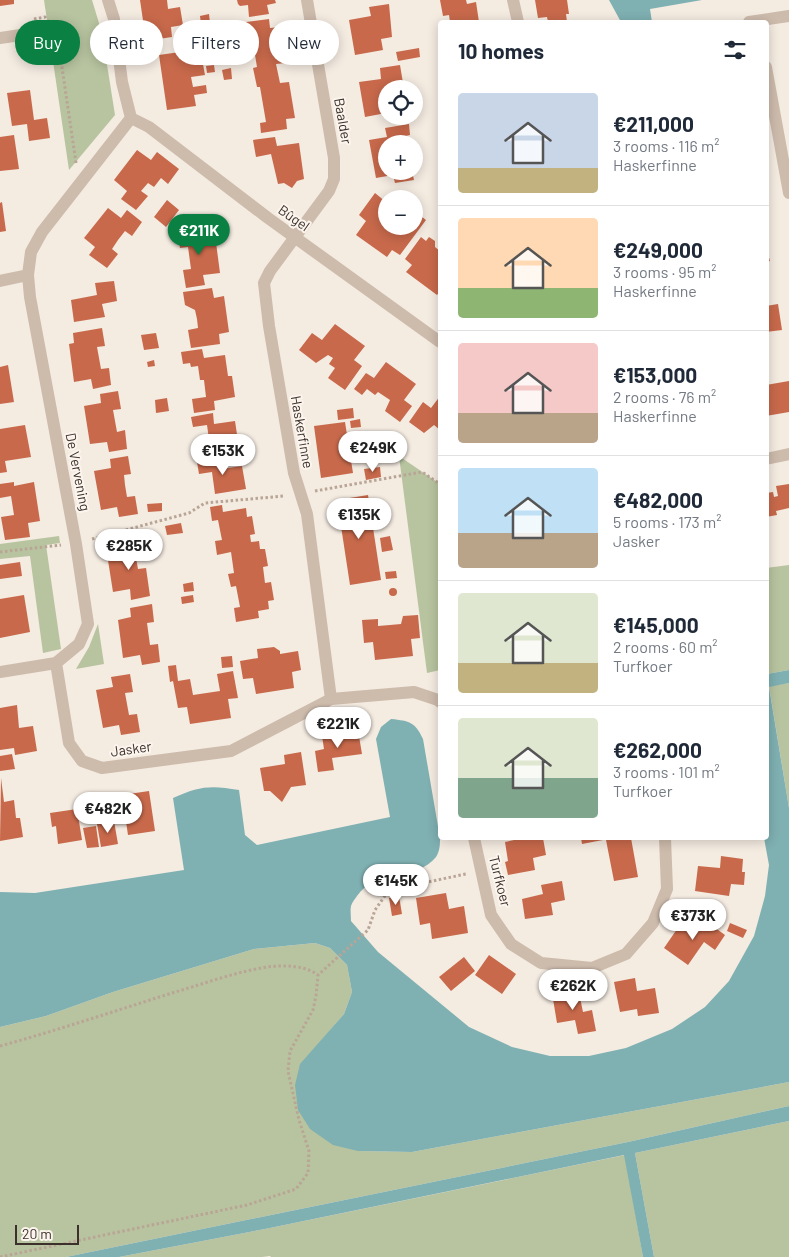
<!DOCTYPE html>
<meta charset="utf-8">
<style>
body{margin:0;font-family:Barlow,sans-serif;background:#f6f6f7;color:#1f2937;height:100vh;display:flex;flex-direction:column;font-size:19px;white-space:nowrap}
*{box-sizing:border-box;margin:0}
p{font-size:16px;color:#747a83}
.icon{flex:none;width:28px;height:28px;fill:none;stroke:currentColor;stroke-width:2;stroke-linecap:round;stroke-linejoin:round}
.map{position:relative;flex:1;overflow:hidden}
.drawer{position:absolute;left:438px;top:20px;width:331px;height:820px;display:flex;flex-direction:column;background:#fff;border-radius:5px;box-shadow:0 2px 12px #0003}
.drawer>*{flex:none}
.guide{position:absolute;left:15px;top:20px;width:348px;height:45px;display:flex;gap:10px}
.controls{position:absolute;left:378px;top:80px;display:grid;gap:10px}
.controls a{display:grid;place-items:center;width:45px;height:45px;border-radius:50%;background:#fff;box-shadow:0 2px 12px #0003;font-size:25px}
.scale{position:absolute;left:15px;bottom:12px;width:64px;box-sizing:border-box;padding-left:5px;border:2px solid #3b302b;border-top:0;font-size:14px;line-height:18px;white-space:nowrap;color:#3b302b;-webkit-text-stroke:4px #fbf5ee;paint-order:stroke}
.price{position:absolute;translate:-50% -42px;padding:0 11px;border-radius:18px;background:#fff;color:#222;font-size:16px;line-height:32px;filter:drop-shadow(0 1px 2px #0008)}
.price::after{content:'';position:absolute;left:50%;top:30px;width:15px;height:11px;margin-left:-8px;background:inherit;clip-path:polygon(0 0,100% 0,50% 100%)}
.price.on{background:#0b8043;color:#fff}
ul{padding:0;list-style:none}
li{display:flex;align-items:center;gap:15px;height:125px;padding:0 20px}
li+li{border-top:1px solid #e0e1e3}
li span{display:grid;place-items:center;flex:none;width:140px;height:100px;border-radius:5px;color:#555}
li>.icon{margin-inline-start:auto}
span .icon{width:60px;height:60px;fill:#fffc;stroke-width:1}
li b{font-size:21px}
h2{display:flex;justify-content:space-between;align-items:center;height:60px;padding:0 20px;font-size:21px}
.chip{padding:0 18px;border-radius:22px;background:#fff;box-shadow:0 2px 12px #0003;font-size:18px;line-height:45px}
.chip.on{background:#0b8043;color:#fff}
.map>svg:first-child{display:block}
</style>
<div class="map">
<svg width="789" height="1257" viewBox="0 0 789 1257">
<rect width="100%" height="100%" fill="#f4ebe1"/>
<path fill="#b8c4a0" d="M44,0H92L102,33L115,115L69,170Z
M399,456L440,484V670L427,673Z
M59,536L60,543L46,545L61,649L43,653L30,556L0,559V544Z
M789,565V670L767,674L766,568Z
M98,624L104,664L76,669L89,647Z
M789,683V808L769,686Z
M315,943L330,948L347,965L352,992L344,1014L320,1042L358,1151L412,1152L789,1082V1106L628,1142L66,1257H0V1027L46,1016L113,992L254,949Z
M789,1121V1257H654L635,1153Z
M625,1155L643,1257H271L270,1256L262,1257H119L265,1229Z"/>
<path fill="#7fb0b2" d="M609,0H702L650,9L652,22H621Z
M766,669L767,674L789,670V683L769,687L789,808V1082L412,1152L358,1151L333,1145L310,1129L298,1110L295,1085L300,1064L344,1014L352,992L347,965L330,948L315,943L254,949L113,992L46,1016L0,1027V892L35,893L184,870L173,798C199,786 211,785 239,790L245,835L257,845L390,817L376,739L381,727L391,719C410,721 415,722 423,739L440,838C440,844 440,851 436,857C417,881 375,869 357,896C355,899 352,902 351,906C350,910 351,916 351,921L378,952L469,1027L512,1047L550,1056H589L626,1048L672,1029L705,1007L729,981L754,936L765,896L769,865L764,838H766Z
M789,1106V1121L635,1153L654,1257H643L624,1155L265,1229L119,1257H66L628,1142Z"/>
<path fill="#c8694b" d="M0,0H14V4L0,6Z
M140,0H167L168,9L180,7L183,25L171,27L172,37L146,41Z
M237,0H275L276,3L267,5L269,14L249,17L248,5L240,6L238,4Z
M440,0H466L467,4L476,2L479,22H450L449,15L443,16Z
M535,0H567L569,14H566L567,22H548L547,17L538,18Z
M389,4L392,37L381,39L383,50L355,55L349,20L371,16L369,7Z
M209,14L210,23L201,24L200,16Z
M269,19L270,28L280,27L286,63L276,64L280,83L289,82L295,118L286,119L287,129L261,133L260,123L266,122L260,87H257L253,68L257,67L254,49L244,51L241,34L247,32L246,22Z
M221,25L222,33L214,34L213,27Z
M419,48L420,57L398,61L396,52Z
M187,51L189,61L202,59L205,75L191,77L193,87L206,85L207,93L194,95L196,106L167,110L159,55Z
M214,65L215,72L207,73L206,66Z
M400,65L404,89H386V113L365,117L359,82L381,79L380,68Z
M231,68L232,79L224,80L222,70Z
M30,90L34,120L47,118L50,138L29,141L27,124L12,126L7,93Z
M409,124L410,135L401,137L402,144H386V171H412L414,180L395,183L393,175L376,178L369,140L387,137L385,128Z
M14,135L19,169L0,171V137Z
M275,137L277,146L299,143L304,179L297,181L292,188L284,183L278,184L271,154L256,157L253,140Z
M137,150L151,160L157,152L179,169L168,184L161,178L154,187L148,183L141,191L148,196L136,210L121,199L127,191L114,180Z
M375,193L386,202V207L382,212L386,215V226H414V216L417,213L426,220L400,255L392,250L387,257L356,235L366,221L359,215Z
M167,200L179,210L166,227L154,217Z
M2,202L6,231L0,232V203Z
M108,208L121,218L127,210L142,222L132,236L125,231L118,240L112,249L118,254L107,268L89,255L95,247L84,238Z
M197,227L198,237L215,235L220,273L203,275L205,285L186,288L183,270L191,269L188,247L180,248L177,230Z
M421,237L426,241L429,237L435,241V247L440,251V291L437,295L406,272L412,265L405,259Z
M766,247L770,261L766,262Z
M114,281L117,301L102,304L105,317L74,322L71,300L97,295L95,283Z
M212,288L214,298L224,296L229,332L219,334L220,344L191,348L188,330L198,328L197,319L195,310L185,305L183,292Z
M778,304L782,330L766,332V306Z
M335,324L365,346L354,360L362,366L345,390L328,378L335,368L329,364L333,358L328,355L316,363L299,350L312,333L322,340Z
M102,328L105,346L97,347L101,369L109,368L111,385L93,389L91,379L74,382L69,344L74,343L73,333Z
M156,333L159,348L144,350L141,335Z
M202,349L204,358L225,355L228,376H232L235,397L214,401L215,410L194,413L192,399L206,397L204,380H200L198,366L191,367L190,363L183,364L181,352Z
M154,360L155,366L148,367L147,362Z
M386,362L416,384L404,400L412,406L400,422L385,411L390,400L378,392L375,395L367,389L362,395L354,389L366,373L374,378Z
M8,365L14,402L0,404V367Z
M789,381V412L766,416V385Z
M118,391L121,409L113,410L117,432L125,430L127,449L109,452L107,442L90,444L84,406L101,403L100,394Z
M440,396V430L434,425L424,433L409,422L423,402L431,408Z
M167,398L169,411L156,413L155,400Z
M353,408L354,418L338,420L337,410Z
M213,413L214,424L235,421L238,441L230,443L231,454L204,458L202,447L210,446L207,425L193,427L191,417Z
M360,419L361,427L351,428L350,421Z
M345,422L353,473L321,478L314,426Z
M25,425L31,457L5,461L7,472L0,473V429Z
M364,447L366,461L356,462L354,448Z
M128,456L131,474L124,475L125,485L127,497L135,496L138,514L119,517L117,507L101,510L94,471L111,468L110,459Z
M219,459L221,469L242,466L246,489L215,494L212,472L199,474L197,462Z
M380,467L381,477L366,480L364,469Z
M14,482V486L34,482L40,521L28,523L30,537L5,540L1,517L14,515L11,496L0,498V484Z
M789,484V508L776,511L777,515L766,517V493L773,492L774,497L778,496L776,486Z
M368,495L381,580L350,585L337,500Z
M162,503V511L148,512L147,504Z
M385,503L387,516L376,518L374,504Z
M222,505L223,512L246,508L247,517L252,516L255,534L250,535L251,542L259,541L260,549H265L268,566L263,567L265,583L271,582L274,600L268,601L269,609L258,611L259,618L236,622L234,608L240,607L236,586L231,587L228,574L234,573L231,552L217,555L215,541L222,540L218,520L212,521L210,507Z
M181,523L183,533L167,535L165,526Z
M390,536L393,550L382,552L380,538Z
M141,539L144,557L136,558L138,569L146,568L150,596L131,600L130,589L113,592L107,554L124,551L123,542Z
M20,562L22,576L0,579V565Z
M396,571L397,578L386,579L385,572Z
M193,582L194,591L184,592L183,584Z
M389 592a4 4 0 1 1 8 0a4 4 0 1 1-8 0Z
M24,595L30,632L0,638V599Z
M193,595L194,602L182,604L181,597Z
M152,604L154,622L147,623L150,645L158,644L160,662L142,665L140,655L123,658L118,620L131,617L130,608Z
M418,615L420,638L411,639L413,656L375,660L373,642L364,643L362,620L378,619V626L390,625L401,624L403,616Z
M274,647L280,651V654L298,651L301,670L292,672L294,688L256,694L253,678L243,679L240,661L258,658L257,649Z
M232,656L233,667L222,668L221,657Z
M176,665L178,681L190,679L193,695L220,691L217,674L233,671L238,698L228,699L231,718L190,724L187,707L178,708L173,681L170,682L168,666Z
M130,674L133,692L125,693L129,715L137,714L140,732L121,735L119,725L103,728L96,690L113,687L111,677Z
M17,705L19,728L33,726L37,751L15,755L14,748L0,750V708Z
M358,730L362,754L332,758L334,770L318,772L315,751L324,749L322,736Z
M301,752L306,785L291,787L282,802L270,791H264L260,768L285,764L284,755Z
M12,754L15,769L0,771V756Z
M1,778L4,802L14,800L16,818H20L23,837L0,841Z
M149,791L155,831L128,835L122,795Z
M77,809L82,840L58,844L56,826L52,827L50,813Z
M114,821L118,844L101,847L97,824Z
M96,826L99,847L87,848L83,828Z
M518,838H543L546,855L533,858L535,870L508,875L505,862L508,861L505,842L519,839Z
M581,838H603V840L582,844Z
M619,838H631L638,877L614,881L606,840Z
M721,856L743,859L742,872H745L744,885L731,884L729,896L695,891L698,866L720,868Z
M562,881L565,900L551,903L553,915L525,919L522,899L543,894L541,885Z
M446,893L449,909L464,906L468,933L432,939L430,923L420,925L416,898Z
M399,896L402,914L392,916L389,898Z
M684,919L701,931L707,922L725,935L715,950L704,942L688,965L664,948Z
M730,923L747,930L743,938L727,931Z
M489,955L516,974L502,994L475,975Z
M464,957L475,971L451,991L439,977Z
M635,978L637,991L655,988L659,1013L638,1016L637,1009L620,1012L614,982Z
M578,988L583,1012L592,1010L596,1031L578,1034L575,1020L557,1023L552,993Z"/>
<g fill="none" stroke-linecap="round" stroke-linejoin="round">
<path stroke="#b9a596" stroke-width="3" stroke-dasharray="2.5 2.5" stroke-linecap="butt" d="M34,19L45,17L57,33L76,163
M315,491L422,472L440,484
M92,539L189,513L205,503L284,496
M0,552L61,545
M0,1046C58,1030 115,1011 172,993C203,984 235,972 267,967C285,965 304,965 318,975
M0,1257L247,1205L296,1189L308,1173L309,1151L299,1120L288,1071L290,1051L313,1010L316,996L318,975L368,930L375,910L389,890L466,874"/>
<path stroke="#cdbbac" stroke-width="12" d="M307,0L334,158V179L329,191L270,271L264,283L269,326L294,473L307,514L331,699
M513,0L518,22
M749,22L789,16
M0,38L27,34
M766,67L789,193
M131,118L149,127L268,218L440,342
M0,281L28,275
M766,459L789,454
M56,663L79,644L88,624L76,544L30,297L28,275L31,252L42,232L131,118L122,82L114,19L108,0
M0,672L56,663L69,743L82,761L102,768L231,751L331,699L414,692L438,700L440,702
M474,838L491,915L511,944L541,963L592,968L626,954L653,923L667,889L665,838"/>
</g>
<g text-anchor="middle" stroke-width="4" stroke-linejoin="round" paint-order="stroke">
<g font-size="14" fill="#3b302b" stroke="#fbf5ee">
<text transform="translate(343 121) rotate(80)" y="5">Baalder</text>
<text transform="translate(294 218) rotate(35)" y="5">Bûgel</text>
<text transform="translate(302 432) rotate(80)" y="5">Haskerfinne</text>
<text transform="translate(78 472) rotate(79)" y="5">De Vervening</text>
<text transform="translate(131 749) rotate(-8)" y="5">Jasker</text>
<text transform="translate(500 881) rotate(76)" y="5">Turfkoer</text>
</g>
</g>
</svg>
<div class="controls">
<a><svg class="icon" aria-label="locate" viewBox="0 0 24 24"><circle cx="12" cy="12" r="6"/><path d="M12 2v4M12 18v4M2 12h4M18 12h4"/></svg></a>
<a>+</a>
<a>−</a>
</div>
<div class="scale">20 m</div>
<b class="price on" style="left:199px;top:256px">€211K</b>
<b class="price" style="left:373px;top:473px">€249K</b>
<b class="price" style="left:223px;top:476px">€153K</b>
<b class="price" style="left:359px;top:540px">€135K</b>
<b class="price" style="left:129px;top:571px">€285K</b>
<b class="price" style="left:338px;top:749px">€221K</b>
<b class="price" style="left:108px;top:834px">€482K</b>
<b class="price" style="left:396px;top:906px">€145K</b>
<b class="price" style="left:693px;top:941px">€373K</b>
<b class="price" style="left:573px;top:1011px">€262K</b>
<div class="guide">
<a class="chip on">Buy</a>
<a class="chip">Rent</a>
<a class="chip">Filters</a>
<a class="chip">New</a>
</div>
<section class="drawer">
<h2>10 homes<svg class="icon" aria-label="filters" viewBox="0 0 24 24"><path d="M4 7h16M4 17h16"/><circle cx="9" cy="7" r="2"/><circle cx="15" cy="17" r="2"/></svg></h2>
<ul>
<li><span style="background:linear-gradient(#c9d6e8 75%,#c2b280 0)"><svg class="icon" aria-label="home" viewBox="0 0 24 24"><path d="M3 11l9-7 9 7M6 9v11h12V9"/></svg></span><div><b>€211,000</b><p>3 rooms · 116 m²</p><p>Haskerfinne</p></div></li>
<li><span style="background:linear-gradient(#ffd9b3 70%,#8fb573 0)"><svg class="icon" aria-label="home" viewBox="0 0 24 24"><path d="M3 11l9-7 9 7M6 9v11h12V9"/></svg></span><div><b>€249,000</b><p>3 rooms · 95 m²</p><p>Haskerfinne</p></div></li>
<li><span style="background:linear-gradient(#f6c9c9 70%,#b9a48a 0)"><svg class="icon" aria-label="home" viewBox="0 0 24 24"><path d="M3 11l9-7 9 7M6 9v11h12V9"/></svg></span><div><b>€153,000</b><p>2 rooms · 76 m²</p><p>Haskerfinne</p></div></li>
<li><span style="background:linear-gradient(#bfe0f5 65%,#b9a48a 0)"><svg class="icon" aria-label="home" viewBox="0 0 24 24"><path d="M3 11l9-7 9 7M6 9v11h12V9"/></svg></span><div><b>€482,000</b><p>5 rooms · 173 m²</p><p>Jasker</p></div></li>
<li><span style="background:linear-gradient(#dfe7d0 70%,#c2b280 0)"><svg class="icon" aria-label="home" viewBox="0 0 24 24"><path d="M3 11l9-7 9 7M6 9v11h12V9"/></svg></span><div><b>€145,000</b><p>2 rooms · 60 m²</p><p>Turfkoer</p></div></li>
<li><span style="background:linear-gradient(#dfe7d0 60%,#7fa58c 0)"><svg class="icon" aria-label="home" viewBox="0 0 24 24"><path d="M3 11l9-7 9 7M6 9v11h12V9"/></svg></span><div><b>€262,000</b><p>3 rooms · 101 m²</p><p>Turfkoer</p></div></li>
</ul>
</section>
</div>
